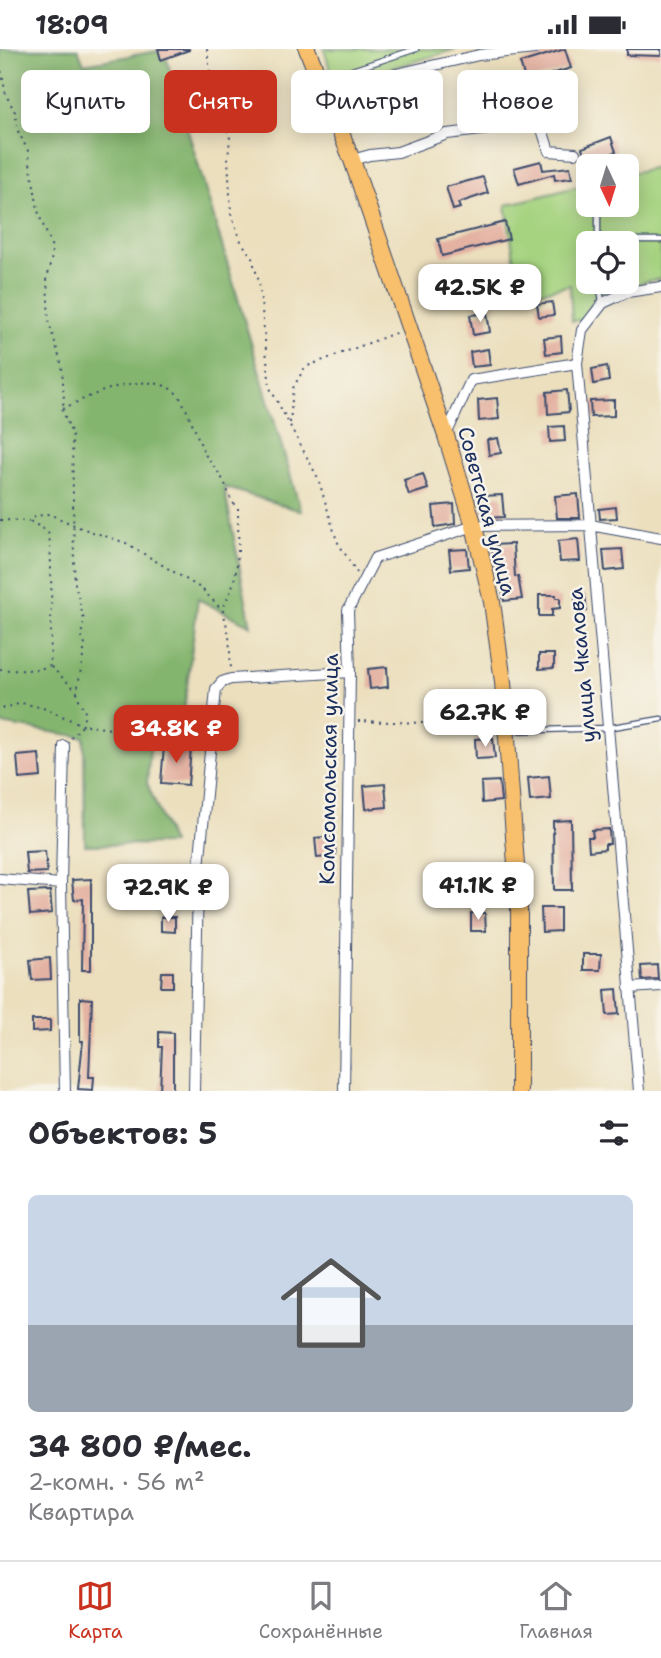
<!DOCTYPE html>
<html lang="ru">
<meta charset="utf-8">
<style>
body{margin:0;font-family:"Shantell Sans",sans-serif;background:#f2f2f3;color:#2b2b33;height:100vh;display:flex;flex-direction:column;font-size:26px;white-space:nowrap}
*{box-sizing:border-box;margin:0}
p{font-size:23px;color:#7c7c81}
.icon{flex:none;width:38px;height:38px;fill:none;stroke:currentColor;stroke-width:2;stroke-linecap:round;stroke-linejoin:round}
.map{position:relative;height:1042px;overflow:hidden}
.panel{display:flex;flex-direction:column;background:#fff;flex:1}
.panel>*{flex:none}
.guide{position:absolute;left:21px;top:21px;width:620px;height:63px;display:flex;gap:14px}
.needle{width:46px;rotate:176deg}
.tools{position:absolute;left:576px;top:105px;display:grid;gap:14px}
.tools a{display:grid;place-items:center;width:63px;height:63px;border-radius:10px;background:#fff;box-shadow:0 4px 18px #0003;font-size:35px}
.price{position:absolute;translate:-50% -60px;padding:0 16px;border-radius:14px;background:#fff;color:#222;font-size:23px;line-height:46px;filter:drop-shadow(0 2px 4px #0008)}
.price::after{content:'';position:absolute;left:50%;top:42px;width:21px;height:16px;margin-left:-10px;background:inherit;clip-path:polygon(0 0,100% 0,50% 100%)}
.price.current{background:#c8321e;color:#fff}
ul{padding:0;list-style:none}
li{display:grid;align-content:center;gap:14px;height:371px;padding:0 28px}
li+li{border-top:2px solid #e1e1e2}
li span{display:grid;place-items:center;height:217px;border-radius:10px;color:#555}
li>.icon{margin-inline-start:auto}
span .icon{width:126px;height:126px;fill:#fffc;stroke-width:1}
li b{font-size:30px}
h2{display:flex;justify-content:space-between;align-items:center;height:84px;padding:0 28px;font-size:30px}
.chip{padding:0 24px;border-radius:10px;background:#fff;box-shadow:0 4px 18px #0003;font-size:24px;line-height:63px}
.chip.current{background:#c8321e;color:#fff}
.status{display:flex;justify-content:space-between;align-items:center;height:49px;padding:0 35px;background:#fff;direction:ltr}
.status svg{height:19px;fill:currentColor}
.tabs{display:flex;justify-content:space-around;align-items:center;height:98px;border-top:2px solid #e1e1e2;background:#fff;font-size:19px;color:#7c7c81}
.tabs a{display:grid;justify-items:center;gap:4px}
.tabs .current{color:#c8321e}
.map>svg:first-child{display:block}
</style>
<div class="status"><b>18:09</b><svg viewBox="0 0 49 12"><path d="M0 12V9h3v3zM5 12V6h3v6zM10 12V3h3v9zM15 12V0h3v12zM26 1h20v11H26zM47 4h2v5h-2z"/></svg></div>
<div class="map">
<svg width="661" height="1042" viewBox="0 0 661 1042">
<rect width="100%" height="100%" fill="#f7f3e8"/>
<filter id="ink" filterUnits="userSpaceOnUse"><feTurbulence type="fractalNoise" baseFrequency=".0143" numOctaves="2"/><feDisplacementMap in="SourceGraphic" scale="14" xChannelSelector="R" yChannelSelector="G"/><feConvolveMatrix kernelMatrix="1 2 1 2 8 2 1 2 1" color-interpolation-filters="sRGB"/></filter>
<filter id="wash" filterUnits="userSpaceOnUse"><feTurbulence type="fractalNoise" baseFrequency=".00686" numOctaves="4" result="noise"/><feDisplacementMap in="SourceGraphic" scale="28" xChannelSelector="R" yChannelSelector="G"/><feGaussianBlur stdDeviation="1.57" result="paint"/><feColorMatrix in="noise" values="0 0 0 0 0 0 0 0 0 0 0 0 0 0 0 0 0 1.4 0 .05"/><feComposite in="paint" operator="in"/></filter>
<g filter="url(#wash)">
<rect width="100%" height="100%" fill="#ebdfbd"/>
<path fill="#a6d380" stroke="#60816f" stroke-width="2" fill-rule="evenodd" d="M324,0H456L335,36Z
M661,117V230L647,232L594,250L587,270L572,272L570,236L520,247L506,156L588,135V156H626L627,125ZM588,194H626V233H588Z"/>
<path fill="#84b56e" stroke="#507266" stroke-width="2" d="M0,0H78L84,15L164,1L301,462L224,438L251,577L198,550L184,661L152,679L147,734L172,795L85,796L84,688L0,675Z"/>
<g id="blocks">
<path fill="#e4b2a3" d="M158,0H189V1L161,11Z
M565,0L571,19L526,33L520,14Z
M627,0H661V7L627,6Z
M611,88L616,103L587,113L582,99Z
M541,112L543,121L570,118L572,129L555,131L554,125L519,135L514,119Z
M483,128L488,144L458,154L460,159L453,161L446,138Z
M505,173L509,190L442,207L438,190Z
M552,253L554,266L539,268L537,255Z
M487,264L490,283L473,286L470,266Z
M561,287L562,303L546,305L544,289Z
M488,300L490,316L472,318L470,303Z
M607,317L609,332L594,335L592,320Z
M567,341L569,363L548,365L547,343Z
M497,349L499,370L479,372L478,351Z
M614,351V367L591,368L590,352Z
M564,377L565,392L550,393L549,378Z
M498,389L501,404L489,406L487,391Z
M423,425L428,440L409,446L404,431Z
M578,445L580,469H557L555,447Z
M502,446L504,468L483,469L481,447Z
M454,455L455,475L435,478L433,457Z
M616,458L617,469L600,470L599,460Z
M578,490L580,512L560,513L558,492Z
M513,495L515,528L518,527L522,550L504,552L499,518H495L494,514L492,496Z
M467,500L469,519L451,521L449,501Z
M622,500L624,520L605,522L603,501Z
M539,546H556V549H560V559L552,560V567H539Z
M585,546L587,562L576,563L575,547Z
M539,605H554V619L539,620Z
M387,618L388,638L370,640L368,620Z
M493,689L495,709L476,710L475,690Z
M164,697L191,699L188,736L161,734Z
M39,705L41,728L19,730L17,707Z
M549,727L551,750L530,752L528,729Z
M499,732L501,752L482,754L481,733Z
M385,735L387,758L366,760L364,737Z
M571,771L572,841H554L553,772Z
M609,780L610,795H605V800L589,802L588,788H593L592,781Z
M334,787L336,807L317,809L315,789Z
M45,802L47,823L27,824L25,803Z
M222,823L223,842L206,844V824Z
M91,830V921H82L83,850L74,851L72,831Z
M165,837H177V854H164Z
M50,842L52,864L30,866L28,843Z
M541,859H560V882L542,883Z
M471,864H485L486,882H471Z
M161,868H175V883L161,882Z
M583,905H601L600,921H583Z
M50,909L51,930L32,931L30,911Z
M657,916L658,930L642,931L641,917Z
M162,923H173V938H161Z
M617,940L619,965L607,966L605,941Z
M80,949L92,950L89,1028H94L93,1041L78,1040L83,992H80Z
M32,971H50V982L32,983Z
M159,983L173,984V1042H160L162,998H159Z"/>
</g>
</g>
<g filter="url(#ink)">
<use href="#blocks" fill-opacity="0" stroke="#3a496c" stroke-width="2"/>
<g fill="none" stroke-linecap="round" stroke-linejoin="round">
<g stroke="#3a496c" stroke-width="7">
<path id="service" d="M340,37L337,26L416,0
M598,156V194
M598,191H661
M599,233L602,253
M509,682L607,679L661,670"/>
</g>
<g stroke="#3a496c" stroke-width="12">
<path id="minor" d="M322,42L479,6L535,0
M352,111L370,106L398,103L447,85L516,77H541L549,102L575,104
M446,386L471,331L577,314
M64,697L61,835L65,1042
M0,830L61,835
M629,939L661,937
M194,1042L198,829L216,640L222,633L231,630L350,623
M344,1042L350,623L348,561L375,509L474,477L590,476L661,489
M639,1042L577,314L582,281L603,254L627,243L661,238"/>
</g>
<g stroke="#3a496c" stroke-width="18">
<path id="primary" d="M307,0L352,111L446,387L474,477L492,553L503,633L519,858V1042"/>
</g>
<path stroke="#3a496c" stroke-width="2" stroke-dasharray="2 5" stroke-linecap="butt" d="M207,0L212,39L230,89L228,109L231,165L241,192L252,209L259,233L270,339L318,429L337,492L357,524
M0,15L6,46L15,63L18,82L28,102L39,166L51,195L52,207L47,230L49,274L62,317L64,351L62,361L72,385L74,515L75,535L84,571L81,587L85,596L77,643L80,654L85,661L83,676L43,659L22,654L0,660
M63,360C90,346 151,317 178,346C188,359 197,389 205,405C210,414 218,422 223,431C229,441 228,451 238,459C238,493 242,531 221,560
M290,374L293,339L305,318L398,283
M0,471L29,472
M51,618L77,642
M0,620C16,622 34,622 50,617C51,601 53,491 48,484C43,478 35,476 30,472L36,467L49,465L81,479L126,494L202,540L223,562L229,586L231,620
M358,672L492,676
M71,689L83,676L111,680H175"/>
<use href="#service" stroke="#fff" stroke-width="4.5"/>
<use href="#minor" stroke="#fff" stroke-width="10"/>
<use href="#primary" stroke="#f8bf6c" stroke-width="16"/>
</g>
</g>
<g text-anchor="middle" stroke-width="5" stroke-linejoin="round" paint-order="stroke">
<g font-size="21" fill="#1b2f5e" stroke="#f7f3e8">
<text transform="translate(487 462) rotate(75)" y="7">Советская улица</text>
<text transform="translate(582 616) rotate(-95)" y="7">улица Чкалова</text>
<text transform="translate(329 720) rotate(-89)" y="7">Комсомольская улица</text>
</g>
</g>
</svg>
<div class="tools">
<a><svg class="needle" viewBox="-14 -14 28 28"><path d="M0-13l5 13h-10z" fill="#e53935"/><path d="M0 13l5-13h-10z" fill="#7c7c81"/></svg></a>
<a><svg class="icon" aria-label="locate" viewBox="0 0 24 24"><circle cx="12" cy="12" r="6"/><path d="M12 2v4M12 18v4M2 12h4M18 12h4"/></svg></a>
</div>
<b class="price" style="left:480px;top:275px">42.5K ₽</b>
<b class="price" style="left:485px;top:700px">62.7K ₽</b>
<b class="price current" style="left:176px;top:716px">34.8K ₽</b>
<b class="price" style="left:478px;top:873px">41.1K ₽</b>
<b class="price" style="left:168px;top:875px">72.9K ₽</b>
<div class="guide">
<a class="chip">Купить</a>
<a class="chip current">Снять</a>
<a class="chip">Фильтры</a>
<a class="chip">Новое</a>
</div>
</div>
<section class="panel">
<h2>Объектов: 5<svg class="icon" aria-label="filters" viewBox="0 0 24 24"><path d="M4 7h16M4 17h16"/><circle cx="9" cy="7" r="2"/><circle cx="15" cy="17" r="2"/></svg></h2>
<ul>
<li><span style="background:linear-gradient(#c9d6e8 60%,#9aa5b1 0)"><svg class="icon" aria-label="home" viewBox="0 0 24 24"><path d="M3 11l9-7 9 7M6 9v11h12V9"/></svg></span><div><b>34 800 ₽/мес.</b><p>2-комн. · 56 m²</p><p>Квартира</p></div></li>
</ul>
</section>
<nav class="tabs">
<a class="current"><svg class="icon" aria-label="map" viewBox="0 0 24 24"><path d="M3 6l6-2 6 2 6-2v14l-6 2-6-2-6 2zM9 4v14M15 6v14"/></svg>Карта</a>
<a><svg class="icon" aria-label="saved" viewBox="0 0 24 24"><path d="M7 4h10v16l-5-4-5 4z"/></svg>Сохранённые</a>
<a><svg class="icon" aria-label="home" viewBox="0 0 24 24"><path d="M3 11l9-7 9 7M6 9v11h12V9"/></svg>Главная</a>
</nav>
